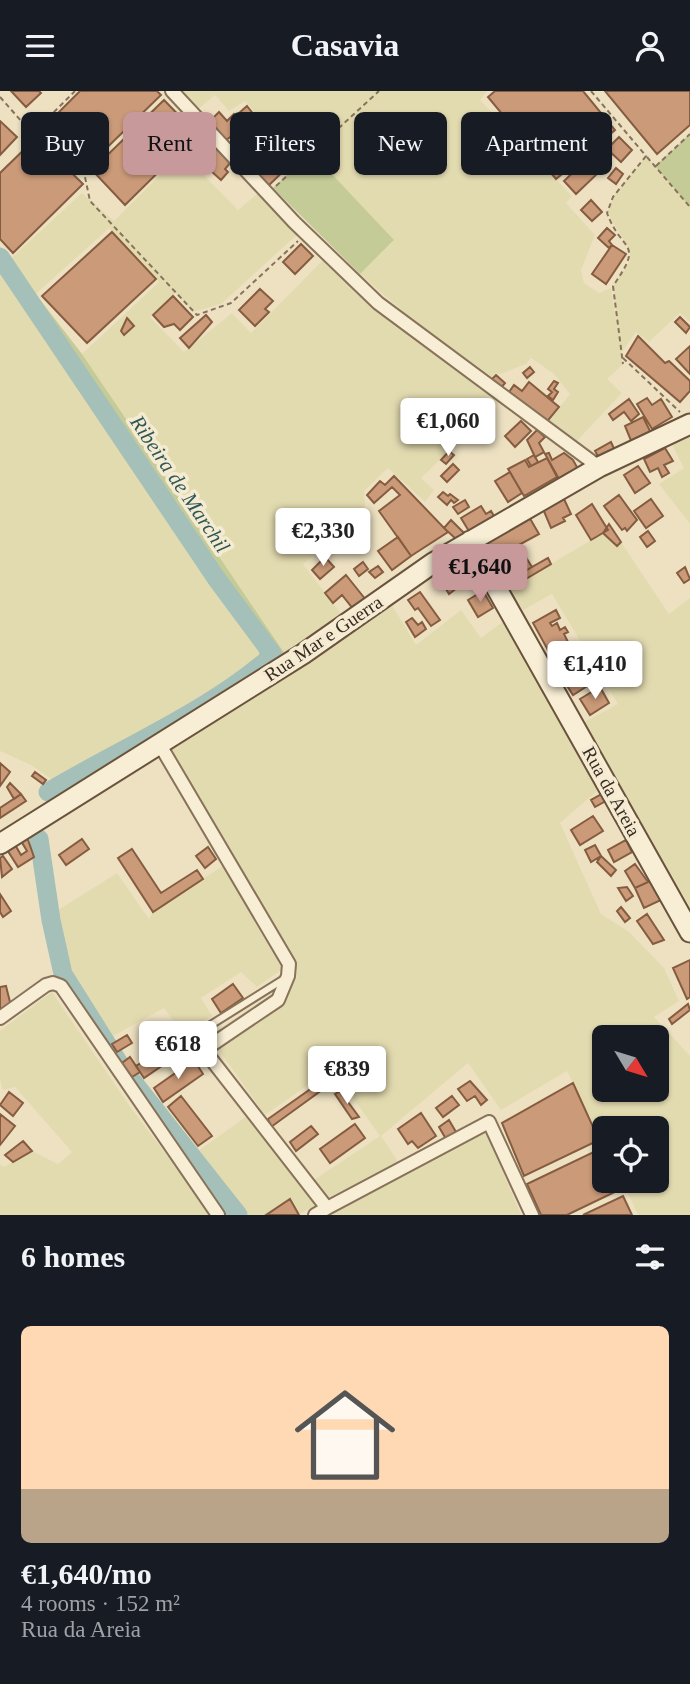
<!DOCTYPE html>
<meta charset="utf-8">
<style>
body{margin:0;font-family:"Times New Roman",serif;background:#20242c;color:#f1f3f6;height:100vh;display:flex;flex-direction:column;font-size:26px;white-space:nowrap}
*{box-sizing:border-box;margin:0}
p{font-size:23px;color:#9ea1a6}
.icon{flex:none;width:38px;height:38px;fill:none;stroke:currentColor;stroke-width:2;stroke-linecap:round;stroke-linejoin:round}
.map{position:relative;height:1124px;overflow:hidden}
.side{display:flex;flex-direction:column;background:#171b24;flex:1}
.side>*{flex:none}
.guide{position:absolute;left:21px;top:21px;width:649px;height:63px;display:flex;gap:14px}
.needle{width:46px;rotate:128deg}
.controls{position:absolute;left:592px;top:934px;display:grid;gap:14px}
.controls a{display:grid;place-items:center;width:77px;height:77px;border-radius:10px;background:#171b24;box-shadow:0 2px 5px #0004;font-size:35px}
.price{position:absolute;translate:-50% -60px;padding:0 16px;border-radius:7px;background:#fff;color:#222;font-size:23px;line-height:46px;filter:drop-shadow(0 2px 4px #0008)}
.price::after{content:'';position:absolute;left:50%;top:42px;width:21px;height:16px;margin-left:-10px;background:inherit;clip-path:polygon(0 0,100% 0,50% 100%)}
.price.selected{background:#c8999b;color:#111}
ul{padding:0;list-style:none}
li{display:grid;align-content:center;gap:14px;height:371px;padding:0 21px}
li span{display:grid;place-items:center;height:217px;border-radius:10px;color:#555}
li>.icon{margin-inline-start:auto}
span .icon{width:126px;height:126px;fill:#fffc;stroke-width:1}
li b{font-size:30px}
h2{display:flex;justify-content:space-between;align-items:center;height:84px;padding:0 21px;font-size:30px}
.pill{padding:0 24px;border-radius:10px;background:#171b24;box-shadow:0 2px 5px #0004;font-size:24px;line-height:63px}
.pill.selected{background:#c8999b;color:#111}
header{display:flex;justify-content:space-between;align-items:center;height:91px;padding:0 21px;background:#171b24;font-size:32px;font-weight:700}
.map>svg:first-child{display:block}
</style>
<header><svg class="icon" aria-label="menu" viewBox="0 0 24 24"><path d="M4 6h16M4 12h16M4 18h16"/></svg>Casavia<svg class="icon" aria-label="person" viewBox="0 0 24 24"><circle cx="12" cy="8" r="4"/><path d="M4 21q1-7 8-7t8 7"/></svg></header>
<div class="map">
<svg width="690" height="1124" viewBox="0 0 690 1124">
<rect width="100%" height="100%" fill="#ede1c2"/>
<path fill="#e3dbb0" fill-rule="evenodd" d="M179,0H487L480,9L572,105L566,112L595,144L581,179L584,192L599,202L611,197L618,242L613,195L630,170V159L607,122L613,106L646,65L690,116V231L680,222L649,251L636,241L621,262L623,273L607,288L622,302L574,353L547,333L570,303L554,283L531,267L526,273L500,283L495,282L489,289L435,248L360,183L393,151L310,61L299,71L245,10L229,20L215,4L197,19Z
M182,62L238,119L258,102L298,143L221,213L193,221L175,202L150,226L184,261L232,222L251,242L324,168L375,216L500,311L421,387L434,399L425,411L388,377L364,400L365,416L303,473L343,525L285,563L82,263L159,191L109,137L36,203L9,169L82,102L114,130Z
M0,180L102,325L158,417L225,514L258,557L260,567L269,578L66,698L31,674L0,660Z
M690,343V433L659,393L684,377L672,354Z
M603,442L617,455L621,451L669,523L690,507V816L584,631L618,613L552,503L523,519L509,498Z
M392,514L416,554L461,519L481,547L504,530L602,696L560,732L601,823L629,841L664,877L679,910L654,926L690,965V1124H638L622,1090H656V1038H604V1054L567,980L501,1019L468,972L381,1045L399,1072L327,1107L314,1089L380,1045L332,977L265,1024L209,945L297,886L291,863L168,656ZM604,947H656V999H604Z
M227,772L284,877L257,896L241,881L201,907L212,925L182,942L164,917L113,945L69,880L55,821L117,782L149,828L153,821Z
M52,901L131,1017L212,1124H0V1073L4,1076L32,1060L58,1073L72,1061L15,996L3,999L0,988V940Z
M247,1025L317,1113L300,1123L290,1109L266,1124H248L198,1060Z
M485,1039L521,1124H330L362,1105Z"/>
<path fill="#c5cb96" d="M690,43V116L655,75Z
M311,61L394,149L360,183L273,97Z
M0,157L82,263L285,563L269,578L260,567L258,556L225,514L158,417L102,325L0,180Z"/>
<g fill="none" stroke-linecap="round" stroke-linejoin="round">
<path stroke="#a5c0b8" stroke-width="19" d="M0,166L216,487L273,564C212,619 120,658 48,701
M39,748L51,829L63,883L122,977L238,1124"/>
</g>
<path fill="#cb9b79" stroke="#865c40" stroke-width="2" d="M11,0H39L41,2L26,16Z
M80,0H157L161,4L88,75L47,33Z
M495,0H583L615,39L556,88L488,6Z
M605,0H690V34L657,63Z
M164,9L197,43L125,114L92,79Z
M247,15L258,29L250,35L239,22Z
M219,21L227,30L234,23L246,35L226,49L209,31Z
M0,30L17,46L0,64Z
M619,46L632,59L621,71L607,58Z
M36,47L83,93L13,162L0,148V82Z
M297,49L300,54L293,59L290,54Z
M213,54L231,71L225,78L228,81L221,89L199,69Z
M251,57L261,68L252,83L246,76L252,70L245,63Z
M267,57L272,62L266,68L261,63Z
M279,65L284,70L288,66L293,71L266,97L255,85Z
M586,69L598,82L576,103L564,90Z
M616,77L623,83L616,93L608,87Z
M591,109L602,121L592,130L581,119Z
M607,137L615,144L609,150L612,154L609,157L598,147Z
M112,141L156,188L87,252L42,205Z
M301,153L313,165L295,183L283,171Z
M612,154L626,163L606,193L592,183Z
M260,198L273,210L265,218L269,221L255,235L239,219Z
M173,205L193,226L180,239L174,233L164,236L153,224Z
M206,224L212,231L189,257L180,247Z
M680,226L690,236L686,242L675,231Z
M127,227L134,235L124,244L121,240Z
M638,245L665,272L669,270L690,290V300L680,311L626,265Z
M690,255V283L676,268Z
M530,276L534,281L527,287L523,282Z
M496,284L505,292L500,298L490,290Z
M554,290L558,292L554,298L558,301L553,309L548,305L552,301L548,298Z
M529,291L559,316L545,333L507,304L514,294L522,300Z
M647,307L652,314L661,308L672,326L652,338L637,313Z
M629,308L639,323L631,330L624,321L613,329L609,323Z
M643,326L651,342L632,352L625,335Z
M521,330L531,340L515,356L505,345Z
M537,339L545,346L539,352L544,361L535,366L527,349Z
M611,351L617,364L599,367L595,360Z
M665,357L673,370L664,374L669,382L662,386L658,377L650,381L644,368Z
M449,360L454,364L446,373L441,369Z
M549,362L552,369L564,362L573,369L578,378L559,388L545,363Z
M534,364L538,371L531,375L527,368Z
M547,367L557,386L524,405L508,378L525,369L529,376Z
M453,373L459,379L447,391L441,385Z
M638,375L650,392L635,402L624,384Z
M510,381L522,402L508,411L495,390Z
M394,385L448,441L411,465L379,420L400,404L392,396L374,412L367,404L380,390L385,394Z
M443,401L448,405L450,403L458,409L454,412L451,409L447,414L438,406Z
M619,404L637,429L627,440L625,437L622,439L604,415Z
M564,408L571,423L563,427L565,430L551,437L543,418Z
M651,408L663,425L646,437L634,420Z
M465,409L469,416L458,423L453,416Z
M592,413L608,439L591,449L576,424Z
M481,415L486,423L491,420L495,427L470,442L461,427Z
M528,424L539,443L491,469L481,449Z
M451,429L465,443L457,449L444,437Z
M609,433L621,451L617,455L603,442Z
M648,440L655,450L647,456L640,446Z
M398,446L411,465L392,479L378,460Z
M520,457L532,476L524,481L517,470L512,473L507,465Z
M507,465L518,484L548,467L551,473L509,498L494,473Z
M325,466L334,476L320,488L312,479Z
M458,470L467,483L446,498L437,485Z
M363,471L368,478L359,485L354,478Z
M378,475L383,481L375,487L369,481Z
M685,476L690,488L684,492L677,482Z
M346,484L366,509L354,519L342,504L333,512L325,502Z
M453,493L457,497L449,503L446,498Z
M483,500L493,517L478,526L468,509Z
M420,501L440,529L431,535L418,517L415,519L408,509Z
M556,519L560,527L550,532L552,535L557,532L560,539L565,536L568,541L564,543L568,551L549,561L533,532Z
M412,527L418,534L422,531L426,538L415,546L406,531Z
M575,571L578,576L581,574L592,592L573,604L564,590L568,588L562,578Z
M600,596L609,612L590,624L580,608Z
M0,672L10,681L0,695Z
M35,681L46,689L43,693L32,685Z
M10,692L21,703L14,708L7,696Z
M607,700L611,707L595,716L591,709Z
M21,703L26,710L0,727V717Z
M593,725L603,740L580,754L571,739Z
M27,746L34,766L18,776L6,757L14,752L21,764L27,760L21,750Z
M82,748L89,758L66,774L59,764Z
M626,749L632,761L614,771L608,759Z
M595,754L601,765L591,771L585,759Z
M208,756L216,768L205,777L196,765Z
M132,758L161,802L197,779L203,788L153,821L118,767Z
M3,765L12,778L2,786L0,767Z
M601,765L616,779L611,785L597,771Z
M635,773L648,791L635,797L625,780Z
M648,791H655L663,808L644,817L635,797Z
M627,796L633,805L626,810L618,797Z
M0,803L11,820L3,826L0,821Z
M621,816L630,827L625,831L617,820Z
M647,823L664,849L653,853L637,830Z
M690,869V906L687,908L673,877Z
M233,893L243,907L221,922L212,908Z
M6,895L11,915L0,918V896Z
M688,913L690,919L672,933L669,928Z
M127,944L132,952L117,961L112,953Z
M156,951L161,959L148,967L143,959Z
M161,959L169,970L144,987L136,975Z
M130,966L140,981L132,986L122,972Z
M194,969L203,983L163,1011L154,997Z
M329,985L333,991L271,1036L268,1028Z
M470,990L487,1009L481,1014L475,1005L467,1010L458,998Z
M573,992L599,1049L524,1085L502,1032Z
M340,1000L359,1026L352,1028L335,1003Z
M9,1001L23,1012L13,1025L0,1014Z
M181,1005L212,1045L198,1055L168,1016Z
M452,1005L459,1014L443,1026L436,1017Z
M421,1022L436,1045L418,1057L412,1050L408,1053L398,1038Z
M0,1023L15,1035L0,1054Z
M449,1029L456,1041L446,1048L439,1036Z
M355,1033L365,1047L330,1072L320,1058Z
M311,1035L318,1043L296,1060L290,1051Z
M23,1050L32,1060L13,1071L5,1064Z
M602,1057L604,1090H617L621,1098L567,1124H541L527,1093Z
M623,1105L632,1124H583Z
M290,1108L299,1124H266Z"/>
<g fill="none" stroke-linecap="round" stroke-linejoin="round">
<g stroke="#87725a" stroke-width="10">
<path id="lane" d="M204,959L200,950L201,940L284,888"/>
</g>
<g stroke="#87725a" stroke-width="16">
<path id="street" d="M172,0L294,131L378,212L599,376
M160,654L289,873L288,885L278,909L204,959L327,1117L489,1031L532,1124
M0,927L46,894L53,892L61,895L218,1124
M315,1124L327,1117"/>
</g>
<g stroke="#69533d" stroke-width="23">
<path id="secondary" d="M470,450L690,841
M0,753L303,563L433,472L599,376L690,333"/>
</g>
<path stroke="#87725a" stroke-width="2" stroke-dasharray="5 3.5" stroke-linecap="butt" d="M591,0L646,65L613,106L607,122C622,163 645,149 613,195L623,273
M0,6L30,40L36,39L75,0
M36,39L85,86L90,110L197,224L231,212L298,150
M647,66L690,116
M656,75L690,43
M276,95L379,0
M623,267L680,321"/>
<use href="#lane" stroke="#f8eed5" stroke-width="6"/>
<use href="#street" stroke="#f8eed5" stroke-width="12"/>
<use href="#secondary" stroke="#f8eed5" stroke-width="19"/>
</g>
<g text-anchor="middle" stroke-width="7" stroke-linejoin="round" paint-order="stroke">
<g font-size="19" fill="#372a1e" stroke="#f5ebd2">
<text transform="translate(323 547) rotate(-34)" y="7">Rua Mar e Guerra</text>
<text transform="translate(612 700) rotate(61)" y="7">Rua da Areia</text>
</g>
<g font-size="21" font-style="italic" fill="#2d5754" stroke="#f5ebd2">
<text transform="translate(180 393) rotate(56)" y="7">Ribeira de Marchil</text>
</g>
</g>
</svg>
<div class="controls">
<a><svg class="needle" viewBox="-14 -14 28 28"><path d="M0-13l5 13h-10z" fill="#e53935"/><path d="M0 13l5-13h-10z" fill="#9ea1a6"/></svg></a>
<a><svg class="icon" aria-label="locate" viewBox="0 0 24 24"><circle cx="12" cy="12" r="6"/><path d="M12 2v4M12 18v4M2 12h4M18 12h4"/></svg></a>
</div>
<b class="price" style="left:448px;top:367px">€1,060</b>
<b class="price" style="left:323px;top:477px">€2,330</b>
<b class="price selected" style="left:480px;top:513px">€1,640</b>
<b class="price" style="left:595px;top:610px">€1,410</b>
<b class="price" style="left:178px;top:990px">€618</b>
<b class="price" style="left:347px;top:1015px">€839</b>
<div class="guide">
<a class="pill">Buy</a>
<a class="pill selected">Rent</a>
<a class="pill">Filters</a>
<a class="pill">New</a>
<a class="pill">Apartment</a>
</div>
</div>
<section class="side">
<h2>6 homes<svg class="icon" aria-label="filters" viewBox="0 0 24 24"><path d="M4 7h16M4 17h16"/><circle cx="9" cy="7" r="2"/><circle cx="15" cy="17" r="2"/></svg></h2>
<ul>
<li><span style="background:linear-gradient(#ffd9b3 75%,#b9a48a 0)"><svg class="icon" aria-label="home" viewBox="0 0 24 24"><path d="M3 11l9-7 9 7M6 9v11h12V9"/></svg></span><div><b>€1,640/mo</b><p>4 rooms · 152 m²</p><p>Rua da Areia</p></div></li>
</ul>
</section>
